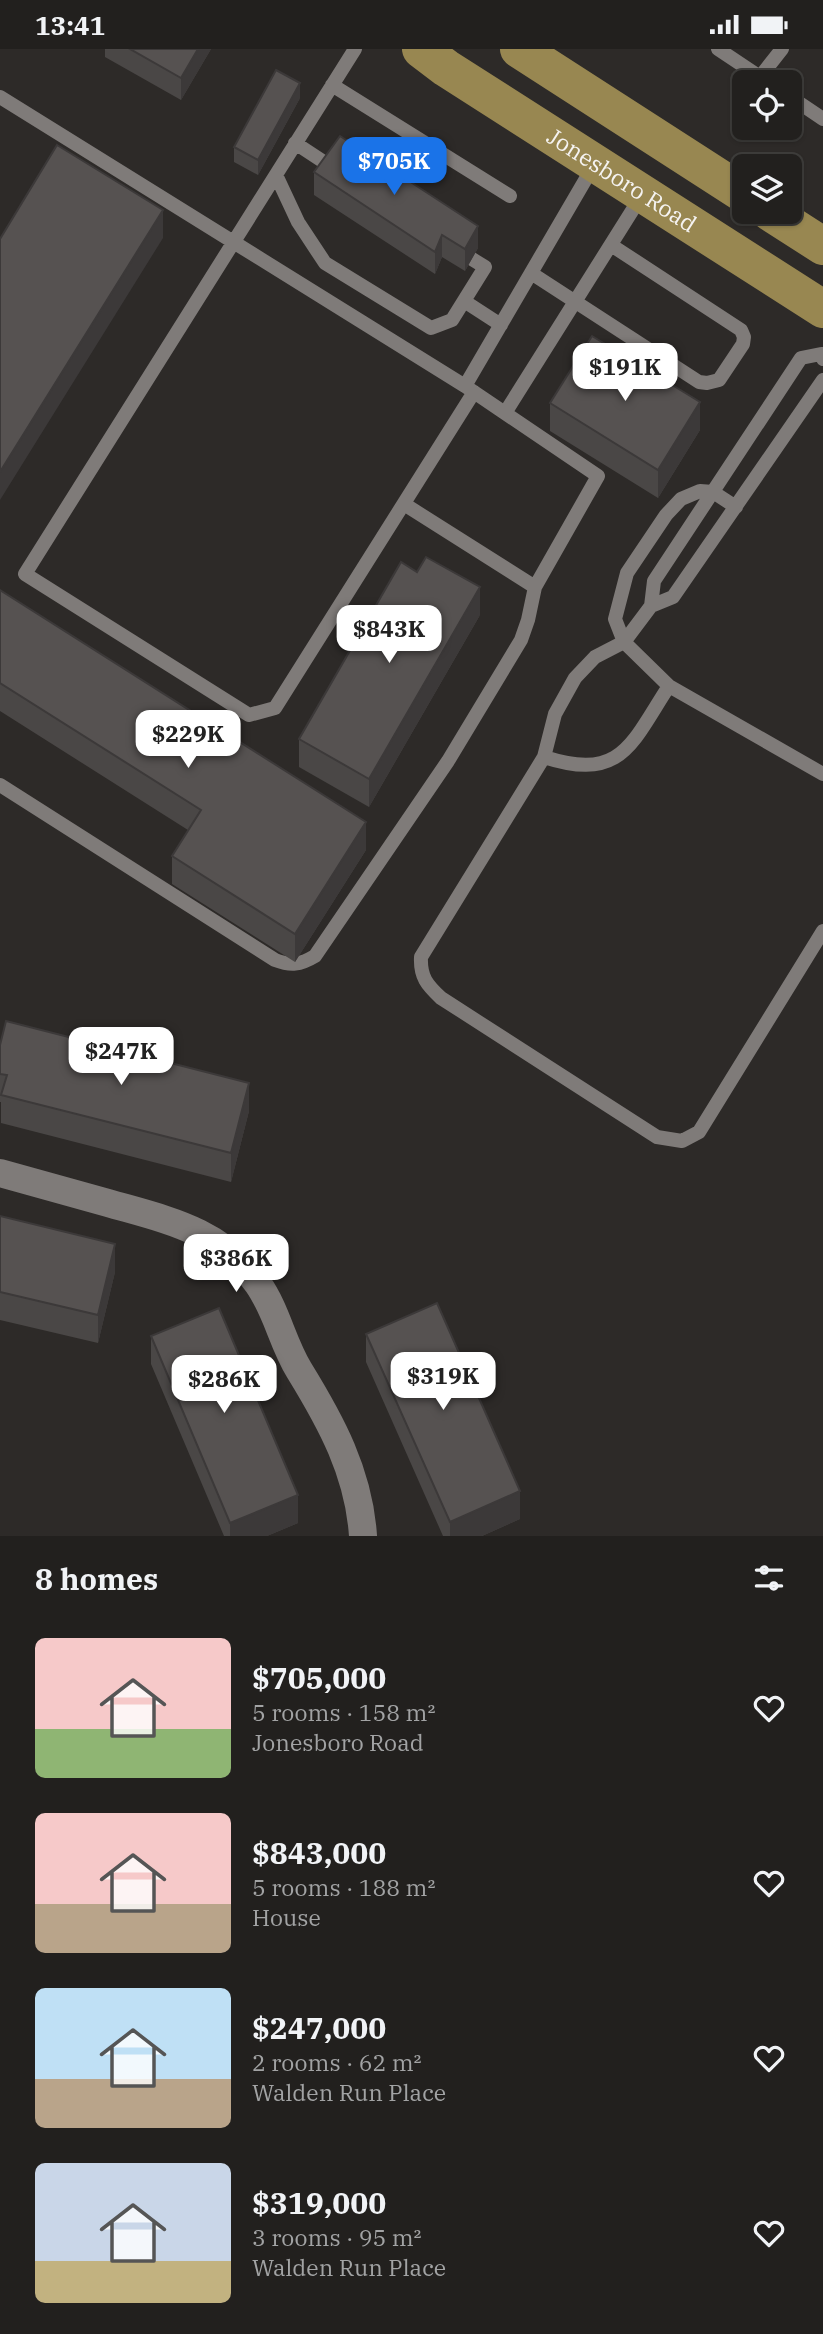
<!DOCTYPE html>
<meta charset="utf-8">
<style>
body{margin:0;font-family:"IBM Plex Serif",serif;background:#2e2d2b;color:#f1f3f6;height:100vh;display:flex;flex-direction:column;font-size:26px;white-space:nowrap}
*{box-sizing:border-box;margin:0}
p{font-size:23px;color:#a2a3a4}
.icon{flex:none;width:38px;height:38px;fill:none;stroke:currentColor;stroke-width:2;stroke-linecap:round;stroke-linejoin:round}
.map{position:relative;height:1487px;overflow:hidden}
.side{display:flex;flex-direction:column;background:#22201e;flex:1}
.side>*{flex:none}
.buttons{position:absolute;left:732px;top:21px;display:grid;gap:14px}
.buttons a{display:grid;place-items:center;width:70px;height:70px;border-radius:10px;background:#22201e;box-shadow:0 2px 5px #0004,0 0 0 2px #3f3e3c;font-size:35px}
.price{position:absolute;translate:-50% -60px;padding:0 16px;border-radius:14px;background:#fff;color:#222;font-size:23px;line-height:46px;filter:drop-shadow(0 2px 4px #0008)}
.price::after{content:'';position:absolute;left:50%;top:42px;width:21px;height:16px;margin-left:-10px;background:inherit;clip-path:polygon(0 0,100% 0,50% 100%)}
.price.current{background:#1a73e8;color:#fff}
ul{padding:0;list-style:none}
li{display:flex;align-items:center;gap:21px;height:175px;padding:0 35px}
li span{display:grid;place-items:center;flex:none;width:196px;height:140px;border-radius:10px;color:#555}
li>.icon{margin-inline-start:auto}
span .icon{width:84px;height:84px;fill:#fffc;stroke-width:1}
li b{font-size:30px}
h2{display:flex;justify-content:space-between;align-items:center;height:84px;padding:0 35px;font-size:30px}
.status{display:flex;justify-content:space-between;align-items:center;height:49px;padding:0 35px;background:#22201e;direction:ltr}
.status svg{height:19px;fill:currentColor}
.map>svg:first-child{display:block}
</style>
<div class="status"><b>13:41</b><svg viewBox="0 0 49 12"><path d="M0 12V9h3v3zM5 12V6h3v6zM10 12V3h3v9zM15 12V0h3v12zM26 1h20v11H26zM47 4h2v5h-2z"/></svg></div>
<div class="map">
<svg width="823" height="1487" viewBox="0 0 823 1487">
<rect width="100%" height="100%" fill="#2d2a28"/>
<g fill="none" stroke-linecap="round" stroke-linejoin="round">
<path stroke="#7f7b79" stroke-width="14" d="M355,0L25,525L249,666L275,659L474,343
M718,0L760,28L782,0
M332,36L510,147
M789,47L823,70
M0,48L465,337L598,427L535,538L528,571L521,591L448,712L315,907C300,916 291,917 275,911L0,736
M295,94L333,119
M276,126L298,173L325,214L431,279L452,271L485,218L472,210
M531,224L699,333L707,334L719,331L743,295L744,288L741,281L611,196
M464,252L501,276
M823,310L821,305L801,309L654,532L651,557L673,548L823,331
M465,337L594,116
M505,364L642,146
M404,455L535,538
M736,458L713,443L700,442L681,450L666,466L627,524L615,570L624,593L669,637L823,725
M651,557L624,593L595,608L575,629L555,665L544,708L421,908C420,928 427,936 441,949L657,1088L682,1092L699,1083L823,882
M544,708C622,733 631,695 669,637"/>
<path stroke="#7f7b79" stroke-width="28" d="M0,1124C36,1134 72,1144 108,1154C167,1171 221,1181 258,1235C277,1262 282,1293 299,1321C331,1373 359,1424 363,1487"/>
<g stroke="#988751" stroke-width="38">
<path id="s1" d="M421,0L446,19L823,260"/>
<path d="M519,0L744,145"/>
<path d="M770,163L823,197"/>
</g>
</g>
<path fill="#4a4746" d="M105,0H211L181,51L105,8Z
M300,49L258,126L234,113V98Z
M314,123L478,199L465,222L442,208L435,225L314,146Z
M550,354L700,381L658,449L550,382Z
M0,541L366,801L295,913L172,835V807L188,781L0,662Z
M480,566L369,758L299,718V690Z
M0,996L249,1062L231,1133L1,1074V1053H0Z
M0,1167L115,1223L98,1294L0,1271Z
M366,1285L520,1470L482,1487H443L366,1313Z
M151,1287L298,1474L267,1487H224L151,1315Z"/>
<path fill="#3c3939" d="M198,0H211L181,51V29Z
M300,34V49L258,126V111Z
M163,161V189L0,451V423Z
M478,177V199L465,222V200Z
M442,186V208L435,225V203Z
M700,353V381L658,449V421Z
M480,538V566L369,758V730Z
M366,773V801L295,913V885Z
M249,1034V1062L231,1133V1104Z
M115,1195V1223L98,1294V1266Z
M520,1442V1470L482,1487H450V1473Z
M298,1446V1474L267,1487H230V1474Z"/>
<path fill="#565251" stroke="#3c3939" stroke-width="2" d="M130,0H198L181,29Z
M276,21L300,34L258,111L234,98Z
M340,87L478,177L465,200L442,186L435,203L314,123Z
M57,96L163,161L0,423V190Z
M592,287L700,353L658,421L550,354Z
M426,508L480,538L369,730L299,690L401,513L417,523Z
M0,541L366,773L295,885L172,807L201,761L0,634Z
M6,972L249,1034L231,1104L1,1046L7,1026L0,1025V996Z
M0,1167L115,1195L98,1266L0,1243Z
M437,1254L520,1442L450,1473L366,1285Z
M219,1259L298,1446L230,1474L151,1287Z"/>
<g text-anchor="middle" stroke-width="5" stroke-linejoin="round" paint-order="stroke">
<g font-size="23" fill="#f5f3f1" stroke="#141312">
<text dy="8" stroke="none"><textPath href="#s1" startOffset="240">Jonesboro Road</textPath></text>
</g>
</g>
</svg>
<div class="buttons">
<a><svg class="icon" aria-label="locate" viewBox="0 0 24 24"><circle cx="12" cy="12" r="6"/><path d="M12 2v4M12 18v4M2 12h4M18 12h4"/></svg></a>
<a><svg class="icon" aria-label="layers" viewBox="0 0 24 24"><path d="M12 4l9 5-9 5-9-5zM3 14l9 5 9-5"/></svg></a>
</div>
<b class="price current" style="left:394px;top:148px">$705K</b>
<b class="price" style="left:625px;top:354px">$191K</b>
<b class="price" style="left:389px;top:616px">$843K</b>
<b class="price" style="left:188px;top:721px">$229K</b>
<b class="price" style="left:121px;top:1038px">$247K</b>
<b class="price" style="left:236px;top:1245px">$386K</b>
<b class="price" style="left:443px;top:1363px">$319K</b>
<b class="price" style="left:224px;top:1366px">$286K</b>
</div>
<section class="side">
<h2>8 homes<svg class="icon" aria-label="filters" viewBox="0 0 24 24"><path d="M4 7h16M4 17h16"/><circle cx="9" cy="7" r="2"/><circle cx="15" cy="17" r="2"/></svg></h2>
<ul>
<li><span style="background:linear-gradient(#f6c9c9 65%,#8fb573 0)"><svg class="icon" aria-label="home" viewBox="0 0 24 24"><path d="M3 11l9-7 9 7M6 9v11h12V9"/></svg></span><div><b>$705,000</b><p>5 rooms · 158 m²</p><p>Jonesboro Road</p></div><svg class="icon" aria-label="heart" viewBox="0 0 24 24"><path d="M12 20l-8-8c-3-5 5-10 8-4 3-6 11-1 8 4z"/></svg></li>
<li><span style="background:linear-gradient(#f6c9c9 65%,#b9a48a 0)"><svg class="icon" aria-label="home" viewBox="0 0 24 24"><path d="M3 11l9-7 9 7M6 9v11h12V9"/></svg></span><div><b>$843,000</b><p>5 rooms · 188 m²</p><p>House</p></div><svg class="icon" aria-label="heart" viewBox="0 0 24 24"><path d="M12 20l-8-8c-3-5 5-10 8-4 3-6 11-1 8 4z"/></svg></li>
<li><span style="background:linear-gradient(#bfe0f5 65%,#b9a48a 0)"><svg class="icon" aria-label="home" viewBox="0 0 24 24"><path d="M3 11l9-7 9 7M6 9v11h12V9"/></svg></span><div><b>$247,000</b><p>2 rooms · 62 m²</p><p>Walden Run Place</p></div><svg class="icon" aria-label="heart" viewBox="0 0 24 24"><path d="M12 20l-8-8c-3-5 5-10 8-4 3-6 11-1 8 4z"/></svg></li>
<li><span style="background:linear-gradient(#c9d6e8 70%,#c2b280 0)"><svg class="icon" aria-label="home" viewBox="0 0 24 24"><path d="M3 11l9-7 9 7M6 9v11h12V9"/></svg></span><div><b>$319,000</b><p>3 rooms · 95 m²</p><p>Walden Run Place</p></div><svg class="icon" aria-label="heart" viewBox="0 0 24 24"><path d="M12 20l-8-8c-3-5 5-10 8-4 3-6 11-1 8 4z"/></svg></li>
</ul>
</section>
